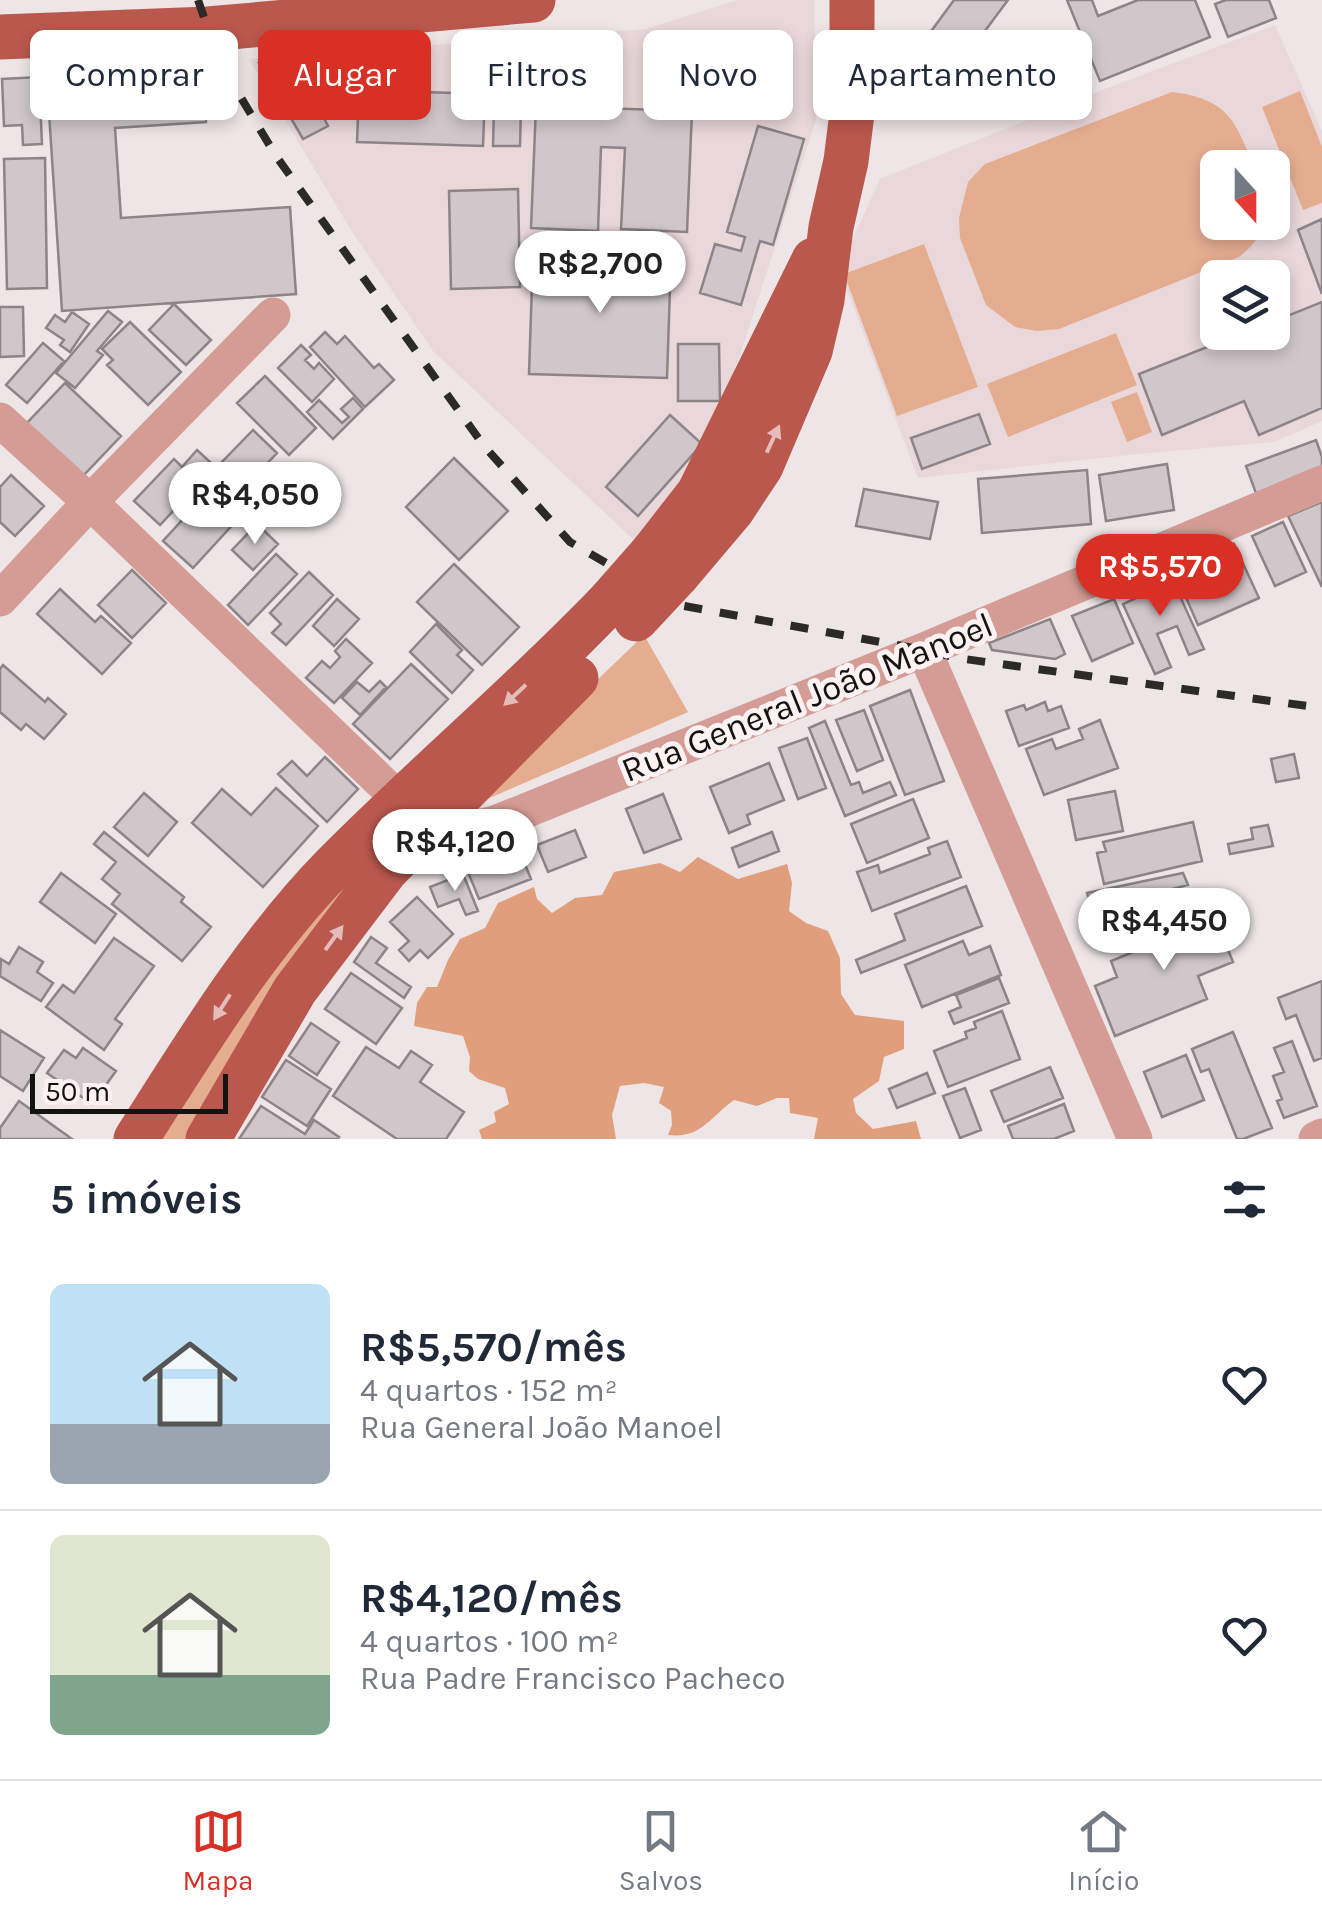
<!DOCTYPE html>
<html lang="pt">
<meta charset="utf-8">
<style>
body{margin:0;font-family:Karla,sans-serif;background:#f2f2f3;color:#1f2937;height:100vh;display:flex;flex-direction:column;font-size:38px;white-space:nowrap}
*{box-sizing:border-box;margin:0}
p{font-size:32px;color:#747a83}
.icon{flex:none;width:55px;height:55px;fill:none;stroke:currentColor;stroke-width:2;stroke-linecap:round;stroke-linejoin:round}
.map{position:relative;height:1139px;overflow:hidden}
.drawer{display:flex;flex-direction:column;background:#fff;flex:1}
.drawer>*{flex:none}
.top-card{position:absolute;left:30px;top:30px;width:1262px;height:90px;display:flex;gap:20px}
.needle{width:65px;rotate:159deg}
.controls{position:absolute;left:1200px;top:150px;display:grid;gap:20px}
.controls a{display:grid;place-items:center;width:90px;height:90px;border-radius:15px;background:#fff;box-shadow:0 5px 15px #0003;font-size:50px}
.scale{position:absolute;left:30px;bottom:25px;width:198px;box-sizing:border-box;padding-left:10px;border:5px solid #151212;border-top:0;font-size:28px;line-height:35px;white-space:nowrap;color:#151212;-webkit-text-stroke:8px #fcf2f3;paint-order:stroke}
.price{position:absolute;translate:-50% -85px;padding:0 22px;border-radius:35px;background:#fff;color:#222;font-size:32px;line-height:65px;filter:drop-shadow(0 2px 5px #0008)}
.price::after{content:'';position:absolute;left:50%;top:60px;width:30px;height:22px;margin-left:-15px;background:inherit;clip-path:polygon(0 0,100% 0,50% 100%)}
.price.current{background:#d93025;color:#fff}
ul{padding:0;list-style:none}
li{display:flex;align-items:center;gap:30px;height:250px;padding:0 50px}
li+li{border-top:2px solid #e0e1e3}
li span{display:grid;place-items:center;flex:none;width:280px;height:200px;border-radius:15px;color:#555}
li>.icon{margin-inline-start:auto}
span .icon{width:120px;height:120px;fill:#fffc;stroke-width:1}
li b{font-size:42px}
h2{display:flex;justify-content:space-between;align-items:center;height:120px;padding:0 50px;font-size:42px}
.pill{padding:0 35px;border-radius:15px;background:#fff;box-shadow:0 5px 15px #0003;font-size:35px;line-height:90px}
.pill.current{background:#d93025;color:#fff}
.tabs{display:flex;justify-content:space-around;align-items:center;height:140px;border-top:2px solid #e0e1e3;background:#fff;font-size:28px;color:#747a83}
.tabs a{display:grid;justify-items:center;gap:5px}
.tabs .current{color:#d93025}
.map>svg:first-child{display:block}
</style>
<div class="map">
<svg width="1322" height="1139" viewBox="0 0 1322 1139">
<rect width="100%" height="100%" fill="#eee5e6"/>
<path fill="#e9d7d9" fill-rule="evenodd" d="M737,0H814L816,120L741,352L706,446L637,543L433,351L349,227L249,59L646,29Z
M1275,25L1322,131V421L1274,442L1137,454L918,478L839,269L880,179L1102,90ZM1218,168H1272V222H1218ZM1218,278H1272V332H1218Z"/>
<path fill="#e5ad90" d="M1300,91L1322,147V203L1303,210L1262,107Z
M1172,92C1227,99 1235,119 1254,167L1218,168V222L1266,223C1259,237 1252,247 1239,257L1059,329L1037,331L1015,327L986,305L960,238L959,218L968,182L985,164Z
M924,244L978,387L897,416L844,274Z
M1116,333L1137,385L1008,437L987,384Z
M1137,392L1152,432L1127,442L1111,402Z
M644,635L688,712L462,810Z
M341,867L356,879L197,1139H151Z"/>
<path fill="#e19e7c" d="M698,857L738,879L787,864L792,883L789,911L806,923L828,931L840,958L841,994L855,1015L904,1021V1049L884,1057L879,1081L853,1099L856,1113L873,1129L916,1121L921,1139H814L818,1118L790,1113L789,1098H777L757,1106L734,1100C710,1117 701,1139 668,1135L672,1125L671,1111L659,1103L664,1087L644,1083L620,1086L612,1115L616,1139H482L479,1130L496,1122L494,1112L509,1104L505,1088L478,1079L469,1071L470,1057L463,1036L414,1026L417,1003L427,987H437L448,960L460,939L485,928L498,903L534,887L537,899L552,913L575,898L602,895L614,872L660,863L680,872Z"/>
<path fill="#d0c7cb" stroke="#8c8487" stroke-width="2.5" d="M954,0H1008L967,55L932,30Z
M1067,0H1092L1098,16L1138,0H1195L1210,37L1100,81Z
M1226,0H1269L1276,18L1228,37L1215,4Z
M526,41H587L586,98L525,97Z
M341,57L343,93L312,95L328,126L303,139L259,63Z
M203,71L206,122L115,128L121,218L290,207L296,294L62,311L47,82Z
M39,77L42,144L23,145L22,125L4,126L2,79Z
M359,90L485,94L483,146L357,142Z
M494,106H521L520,146H493Z
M536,106L692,111L687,232L621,229L625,148L601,147L598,231L531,228Z
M758,126L804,139L773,245L760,241L741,305L700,293L715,244L741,251L745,237L727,232Z
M45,158L47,288L7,289L4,159Z
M518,189L520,287L451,289L449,191Z
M1322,219V294L1298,230Z
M533,254L671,258L667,378L529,374Z
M1322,302V408L1259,435L1244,401L1162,435L1139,374L1245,332H1272V322Z
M174,304L211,340L186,365L149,330Z
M0,307H23L24,356L0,357Z
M108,311L122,322L97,351L103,355L75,388L56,373Z
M72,312L89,324L70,352L60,345L64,340L46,328L55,315L65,322Z
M130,322L181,372L148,405L107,365L113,360L102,349Z
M325,332L337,344L345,336L374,368L379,364L394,380L365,407L310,347Z
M43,343L64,361L27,403L6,385Z
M678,344H719L720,401H678Z
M301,345L311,355L305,360L314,369L319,363L334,379L312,402L278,368Z
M265,376L316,428L289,455L237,403Z
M65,383L121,436L82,477L26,424Z
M353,398L363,409L333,439L307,412L319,400L342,423L349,417L341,409Z
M979,414L990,444L922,469L911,438Z
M670,415L702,444L638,516L606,487Z
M253,430L277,453L258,473L279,492L265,507L220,464Z
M1316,440L1322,457V472L1257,496L1246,466Z
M197,450L222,473L199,497L192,491L160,525L134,501L174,459L182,467Z
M454,458L508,511L459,560L406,507Z
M1167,464L1174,510L1106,521L1099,475Z
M1087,470L1091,524L982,533L978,479Z
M11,475L44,506L15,536L0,522V487Z
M218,481L248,508L193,568L163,541Z
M864,489L938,502L930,539L856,526Z
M1322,502V587L1288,516Z
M1283,522L1306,572L1275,586L1252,536Z
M257,524L278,544L253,570L232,550Z
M1234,544L1259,598L1198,625L1174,570Z
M276,554L297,574L248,625L228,605Z
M454,564L519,627L482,665L417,602Z
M132,570L166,603L132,638L98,605Z
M309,572L333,595L286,645L272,633L281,624L270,613Z
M1169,572L1204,649L1189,655L1177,626L1157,634L1171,667L1155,674L1123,604L1136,598L1132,587Z
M60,589L95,622L101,616L131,643L102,674L37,614Z
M337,599L359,619L334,646L313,626Z
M1114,599L1133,643L1092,661L1072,616Z
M1050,619L1065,654L1055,659L992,650L989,643Z
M436,624L462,650L457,655L473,670L452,693L410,652Z
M346,639L372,663L334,703L306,678L322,661L330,668L340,657L335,651Z
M411,664L448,699L390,759L353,724Z
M3,665L45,702L48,698L66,714L44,739L26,724L21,730L0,712V669Z
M380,681L386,687L360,715L342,698L357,682L369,692Z
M910,690L944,781L905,795L870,706Z
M1045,702L1048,711L1061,706L1069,728L1019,746L1006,711L1024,705L1026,710Z
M864,710L883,760L857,771L836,720Z
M1100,720L1118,768L1044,795L1026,749L1052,739L1056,749L1083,739L1079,729Z
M825,721L851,785L859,782L863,793L890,782L896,795L845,816L809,728Z
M807,738L826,788L798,799L779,748Z
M1294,754L1299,778L1276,782L1271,759Z
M325,757L358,789L327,822L278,774L292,761L307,776Z
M769,763L784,800L747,815L750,824L729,833L710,787Z
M276,788L318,826L263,887L192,823L222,789L251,815Z
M1115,791L1123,831L1076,840L1068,800Z
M144,793L177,822L148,856L114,827Z
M663,794L681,839L644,853L626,809Z
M913,799L929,838L867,863L851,824Z
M1193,822L1202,861L1104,884L1097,853L1106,851L1103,842Z
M1268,825L1273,846L1230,854L1228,844L1253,839L1251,828Z
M575,830L586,857L548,872L537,845Z
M104,832L184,897L181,902L211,927L182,961L112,904L120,894L102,879L116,862L94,844Z
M772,832L779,851L739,867L732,848Z
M947,841L961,877L872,911L857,872L878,865L880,873L930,854L928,848Z
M520,852L531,879L479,899L468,872Z
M61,873L116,914L95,943L40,902Z
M1183,873L1188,885L1153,894L1159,921L1102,937L1087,893Z
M463,874L478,911L466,915L459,899L438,907L430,887Z
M966,886L982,926L861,973L856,960L905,940L895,914Z
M417,897L453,934L428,958L420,950L409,961L399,950L409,941L390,922Z
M1211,908L1233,962L1198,976L1207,999L1115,1036L1095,986L1117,977L1111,961L1148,946L1144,935Z
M371,937L387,948L376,963L411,987L404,998L354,962Z
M114,938L154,966L115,1019L122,1024L104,1050L46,1007L63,985L74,993Z
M963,941L969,955L990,946L1001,975L922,1007L905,965Z
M19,947L43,962L37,972L53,983L41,1001L0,976L1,959L9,964Z
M351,973L402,1008L376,1044L325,1009Z
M999,978L1009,1003L954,1024L949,1012L961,1007L956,995Z
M1322,981V1058L1314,1061L1296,1015L1286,1019L1278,998Z
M1002,1011L1020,1059L948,1087L934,1051L967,1038L965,1032L976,1028L974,1022Z
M311,1023L339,1042L317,1075L289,1056Z
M0,1030L44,1058L23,1091L0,1076Z
M1233,1032L1272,1128L1243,1139H1237L1209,1069L1201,1072L1192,1049Z
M1292,1041L1317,1106L1284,1118L1277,1101L1282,1099L1273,1076L1284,1072L1274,1048Z
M366,1047L399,1068L411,1051L432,1065L420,1082L464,1112L446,1139H397L333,1096Z
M83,1048L116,1071L92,1104L47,1073L64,1050L76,1058Z
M1186,1055L1204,1100L1162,1117L1144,1072Z
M286,1060L331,1089L307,1126L262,1097Z
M1050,1067L1063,1098L1004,1122L991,1091Z
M927,1073L935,1093L897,1108L889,1089Z
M965,1088L981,1130L960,1138L943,1096Z
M19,1101L72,1139H0V1128Z
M1064,1104L1074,1131L1054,1139H1013L1008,1126Z
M261,1106L305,1134L314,1120L339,1137L338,1139H239Z"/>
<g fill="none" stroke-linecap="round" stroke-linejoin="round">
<path stroke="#d49c94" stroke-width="35" d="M0,420L90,502L402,802L432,823L469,829L495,823L924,650L1322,483
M0,599L90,502L273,315
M924,650L1135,1139
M1316,1139L1322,1136"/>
<path stroke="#ba584d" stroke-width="45" d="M0,37L208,29L533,0
M653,552L699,493L814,260
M677,575L732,510L761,466L810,351L822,300L831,227L846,161L852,113V0
M136,1139C196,1045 255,947 333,867C423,776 521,694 609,602
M208,1139L295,990L386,870L576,678"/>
<path stroke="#2c2929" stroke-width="8" stroke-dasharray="18 18" stroke-linecap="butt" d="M198,0L208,29L237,91L276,156L484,446L570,542L679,605L924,650L957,658L1322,708"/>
<path stroke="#ba584d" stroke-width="45" d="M609,602L653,552
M636,619L677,575"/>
</g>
<defs><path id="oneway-solid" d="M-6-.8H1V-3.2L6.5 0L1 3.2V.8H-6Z" transform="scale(2.5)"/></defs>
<g fill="#e5bcb9">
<use href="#oneway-solid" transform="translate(773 439) rotate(-65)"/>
<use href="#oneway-solid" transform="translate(515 695) rotate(137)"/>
<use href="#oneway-solid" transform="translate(334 938) rotate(-54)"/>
<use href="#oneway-solid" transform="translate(222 1007) rotate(123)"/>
</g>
<g text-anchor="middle" stroke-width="10" stroke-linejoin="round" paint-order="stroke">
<g font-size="35" fill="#151212" stroke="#fcf2f3">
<text transform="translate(807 697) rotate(-22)" y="12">Rua General João Manoel</text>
</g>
</g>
</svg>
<div class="controls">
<a><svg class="needle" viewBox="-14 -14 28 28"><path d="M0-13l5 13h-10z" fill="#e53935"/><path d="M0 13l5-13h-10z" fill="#747a83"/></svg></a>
<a><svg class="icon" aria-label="layers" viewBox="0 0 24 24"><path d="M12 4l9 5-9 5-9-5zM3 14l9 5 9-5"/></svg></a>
</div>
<div class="scale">50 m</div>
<b class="price" style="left:600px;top:316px">R$2,700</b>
<b class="price" style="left:255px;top:547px">R$4,050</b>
<b class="price current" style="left:1160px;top:619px">R$5,570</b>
<b class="price" style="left:455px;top:894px">R$4,120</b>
<b class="price" style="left:1164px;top:973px">R$4,450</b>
<div class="top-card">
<a class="pill">Comprar</a>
<a class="pill current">Alugar</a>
<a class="pill">Filtros</a>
<a class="pill">Novo</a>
<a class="pill">Apartamento</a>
</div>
</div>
<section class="drawer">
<h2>5 imóveis<svg class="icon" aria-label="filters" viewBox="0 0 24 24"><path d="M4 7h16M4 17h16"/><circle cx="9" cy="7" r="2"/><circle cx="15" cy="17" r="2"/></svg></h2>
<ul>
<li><span style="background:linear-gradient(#bfe0f5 70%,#9aa5b1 0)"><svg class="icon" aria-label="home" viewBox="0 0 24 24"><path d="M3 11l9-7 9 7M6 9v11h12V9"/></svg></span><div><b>R$5,570/mês</b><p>4 quartos · 152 m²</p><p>Rua General João Manoel</p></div><svg class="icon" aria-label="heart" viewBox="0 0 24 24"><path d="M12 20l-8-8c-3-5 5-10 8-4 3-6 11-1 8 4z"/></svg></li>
<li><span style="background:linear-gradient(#dfe7d0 70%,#7fa58c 0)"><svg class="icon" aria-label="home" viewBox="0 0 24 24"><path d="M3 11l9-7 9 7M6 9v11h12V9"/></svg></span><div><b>R$4,120/mês</b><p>4 quartos · 100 m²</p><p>Rua Padre Francisco Pacheco</p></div><svg class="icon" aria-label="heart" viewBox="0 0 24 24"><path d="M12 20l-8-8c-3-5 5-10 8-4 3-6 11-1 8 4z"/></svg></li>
</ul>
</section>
<nav class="tabs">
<a class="current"><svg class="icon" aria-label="map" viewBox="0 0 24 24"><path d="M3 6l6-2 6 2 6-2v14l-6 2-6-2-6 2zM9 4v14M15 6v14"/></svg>Mapa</a>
<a><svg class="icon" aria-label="saved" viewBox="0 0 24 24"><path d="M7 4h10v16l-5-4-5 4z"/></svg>Salvos</a>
<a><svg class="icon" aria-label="home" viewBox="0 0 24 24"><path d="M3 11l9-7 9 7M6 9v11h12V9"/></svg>Início</a>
</nav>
